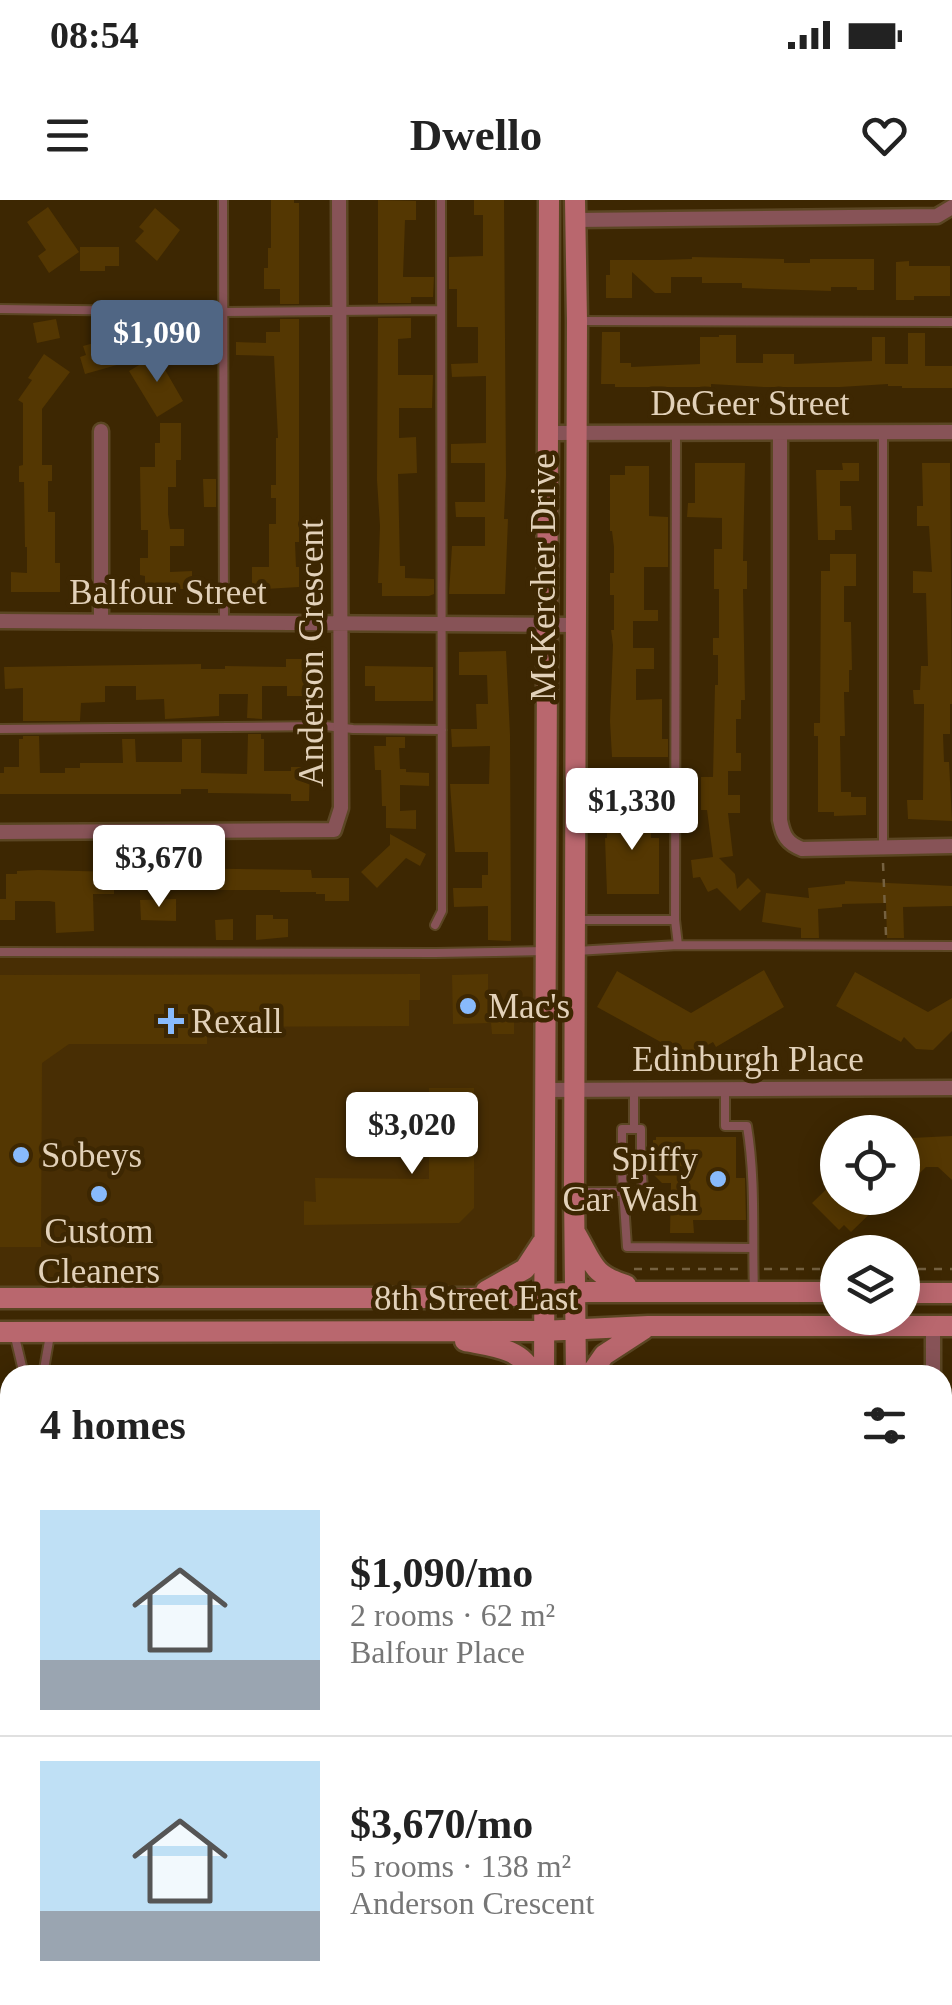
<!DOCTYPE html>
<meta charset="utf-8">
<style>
body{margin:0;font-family:Georgia,serif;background:#f2f2f2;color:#222;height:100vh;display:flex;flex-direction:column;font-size:38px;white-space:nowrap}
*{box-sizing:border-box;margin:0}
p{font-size:32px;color:#767676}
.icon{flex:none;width:55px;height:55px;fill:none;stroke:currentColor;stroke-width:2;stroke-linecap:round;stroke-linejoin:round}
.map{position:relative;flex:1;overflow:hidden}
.panel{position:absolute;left:0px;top:1165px;width:952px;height:640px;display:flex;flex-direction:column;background:#fff;border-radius:30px 30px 0 0;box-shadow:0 5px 25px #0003}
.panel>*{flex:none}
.tools{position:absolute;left:820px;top:915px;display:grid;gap:20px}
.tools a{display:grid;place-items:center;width:100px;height:100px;border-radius:50%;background:#fff;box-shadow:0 5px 25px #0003;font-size:50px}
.price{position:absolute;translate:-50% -85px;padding:0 22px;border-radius:10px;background:#fff;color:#222;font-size:32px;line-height:65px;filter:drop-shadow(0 2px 5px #0008)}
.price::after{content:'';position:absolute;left:50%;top:60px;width:30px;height:22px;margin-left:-15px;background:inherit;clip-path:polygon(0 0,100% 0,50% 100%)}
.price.on{background:#506684;color:#fff}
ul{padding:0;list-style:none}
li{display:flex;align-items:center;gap:30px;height:250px;padding:0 40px}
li+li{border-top:2px solid #e0e0e0}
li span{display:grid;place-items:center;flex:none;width:280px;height:200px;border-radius:0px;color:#555}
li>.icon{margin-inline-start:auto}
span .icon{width:120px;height:120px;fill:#fffc;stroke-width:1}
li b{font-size:42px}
h2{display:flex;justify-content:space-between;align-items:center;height:120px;padding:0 40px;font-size:42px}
.status{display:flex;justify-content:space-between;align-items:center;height:70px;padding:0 50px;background:#fff;direction:ltr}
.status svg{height:28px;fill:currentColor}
header{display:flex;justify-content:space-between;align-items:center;height:130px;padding:0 40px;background:#fff;font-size:45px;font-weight:800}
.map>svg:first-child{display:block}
</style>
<div class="status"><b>08:54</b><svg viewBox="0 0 49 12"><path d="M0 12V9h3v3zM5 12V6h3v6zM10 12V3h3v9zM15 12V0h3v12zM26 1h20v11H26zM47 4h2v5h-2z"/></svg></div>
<header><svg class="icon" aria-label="menu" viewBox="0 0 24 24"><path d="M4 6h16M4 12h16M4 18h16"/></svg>Dwello<svg class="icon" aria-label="heart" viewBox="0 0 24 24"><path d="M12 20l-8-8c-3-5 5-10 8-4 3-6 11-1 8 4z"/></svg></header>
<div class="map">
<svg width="952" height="1805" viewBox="0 0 952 1805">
<rect width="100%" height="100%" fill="#3d2702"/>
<path fill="#482e04" d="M545,751L543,1042L525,1069L472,1098H0V752Z"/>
<path fill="#543702" d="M271,0H294V3H299V104H280V89H264V68H268V48H271Z
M378,0L416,1V20H405L403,77H434L433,97H411V103H378Z
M474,0H504L506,276L504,319H508L505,394H449L452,346H485V317H456L455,302H485V263H451V244L486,243V176L452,177L451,164L478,163V127H457V89H449V57L483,56V15H474Z
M48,7L79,52L49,73L38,56L46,50L27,22Z
M155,8L180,30L157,61L135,41L144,31L139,27Z
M80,47H119V66H105V71H80Z
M692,57L784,59V63H810V59H874V90H857V87H831V91L742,88V83H702V77H671V93H655L632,72V98H606V75H610V60H659L692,59Z
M909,61V66H950V96H914V100H896V62Z
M378,118H411V138L398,139V175H433L432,208H399V238L416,237L417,273L398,274L400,366H405V378L434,379V394L429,396H382V383H378L380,326L377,280Z
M56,119L60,138L37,143L33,123Z
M280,119H299V342H295L296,367H299V387L265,389V387H252V367H269V324H276V298H271V285H276V238H278L274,156L236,155V142L266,143V132H280Z
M602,132H620V163H631V167L700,164V137H719V135H736V163H763V154H794V164L872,161V137H885V164H908V133H925V166H952V188H902V186H888V184L840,187H764L711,184V187H615V184H601Z
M116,137L124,163L85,174L80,157L86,155L83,146Z
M161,152L169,165L164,168L183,201L157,217L129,171Z
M44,154L70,172L42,209V265H52V281H48V312H55V363H60V392H11V372L27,373V347H25L24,282H19V266L23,265V203L18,200L32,180L28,178Z
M160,223H181V260H176V287H168V314L170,329H184V346H170V372L192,371V389H145V376L140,375V358H148V330H141L140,267H155V243H160Z
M695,263H745L743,361H747V389H743L745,500H741V519H736V553H741V571H728V595H740V613H728L733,656L719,658L735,674L737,689L748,678L761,691L740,711L717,688L708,692L700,677L693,678L691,660L713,657L707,610H701V577H713L715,485H718V455H713V438H719V389H714V349H722V318L687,317L688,303H695Z
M842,263H859V281H840V306H851L852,330H835V340H818L816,270H843Z
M922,263H950L952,504H950V534H943L944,562H949L952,621L908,619L907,600H923L924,504H914L913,490H920L921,466H928L926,393H913V371L932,372L929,326H917V306H923Z
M625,266H649V316L668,317V367H644V410H658V421H633V448H654V469H636V500L662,499V539H668V557H612L610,521L613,445L611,430H614V395H610V373H614V347L612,331H610V275H625Z
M203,279H216V307H204Z
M830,354H856V386H844V422H851L852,470H849V492H844L845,536H840L841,592H851V597H866V615L834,616V612H818V536H814V523H820L821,371H830Z
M506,451L510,535L511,741L488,740V706L454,707L453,688H482V675H488V652H455L450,584H489L490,546L452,547L451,529H477L476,504H488L487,475H459V452Z
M286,459H306V496H287V486H262V519L247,518L248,494H219V516L165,519L164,499L136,500V486H105V502L81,503L80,521H23V488L5,489L4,467L201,464V469H225V466L286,467Z
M365,466L433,467V501H375V486H365Z
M248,534H261V539H264V571H291V567H310L309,601H291V594L208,593V589H181V594H0V573H4V567H19V539H23V536H39L40,573H65V568H80V563H123L122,539H135L136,562H182V539H201V573L247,574Z
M386,537H405V548H399L400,569H406V572L429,573V586L400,585V611L416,610V629L386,628V606H382L381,570H375L374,546H386Z
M613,606H651V638H659V694H607L605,638H607V628H613Z
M390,634L426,654L420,666L406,658L377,688L361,672L390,645Z
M169,668L311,670L312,678H349V701H325V694H316V692H280V690H169Z
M119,669H147L146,689H114V694H93L94,731L56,733L55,702L49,701H15V720H0V699H6V674H17V671L38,670L119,672Z
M845,681L952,686V706L903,707L904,738H887L886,703L842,704V707L818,709L819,738H801V728L762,722L766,693L809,698L808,688L845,684Z
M176,699V721L141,720L140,700Z
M256,715H273V719H288V737L256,740Z
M233,719V740H216L215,720Z
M764,770L784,807L716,847L713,842L697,851L684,850L670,843L668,846L597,807L617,771L691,813Z
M855,772L928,812L952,798V831L933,850L916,849L904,837L901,842L836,806Z
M420,774V800H409V826L207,827V844H69L42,863L41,1047H0V775Z
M488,774V811H514V834H492L491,823L453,824L452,775Z
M429,888H474V1008L459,1023L304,1025V1001L316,1002L315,978L429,979Z
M952,936V980L938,967H926L902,990V946L911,938Z
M656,937H736V978H745L746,1020H693L694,1033H670L671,983H662L653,974H650L644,967L637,968L635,974H630L624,967L617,968V962L625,964L630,957H634L638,964L646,963L648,956H653V940H656Z
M838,978V998H886L851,1032L844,1025L839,1030L812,1003Z"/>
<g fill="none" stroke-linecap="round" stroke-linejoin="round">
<g stroke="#5b4623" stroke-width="12">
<path id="lane" d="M223,0L224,421
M0,109L222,112L441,110
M577,121L952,122
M676,233L675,720L678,745
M883,233V646
M0,529L325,526L353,529L442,530
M578,582H639
M576,720H675
M435,725L442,711L441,0
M576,751L678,745L952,746
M0,752L435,753L545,751
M725,889V926H747C756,981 752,1036 754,1092
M634,929H641V957
M622,957V929H634V890
M622,974L627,1047L753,1048
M574,992H643L642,974
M15,1137L24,1175
M43,1175L50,1135
M0,1291L10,1286
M0,1396L10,1393
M0,1489L10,1491
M0,1595L10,1597"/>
</g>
<g stroke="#5b4623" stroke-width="19">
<path id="street" d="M576,20L937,16L952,7
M548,233L952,232
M780,233V620C783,636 787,643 802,649L952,646
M0,421L575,425
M101,421V231
M0,632L334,630L341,608L339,0
M545,890L952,888
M933,1126V1175
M0,1765H10
M71,1795V1805
M355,1805L356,1795"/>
</g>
<g stroke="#5b4623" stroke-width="25">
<path id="secondary" d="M575,0L577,121L574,992L576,1175
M576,1034C593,1063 592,1075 626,1085
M486,1091L525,1069L542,1043
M902,1093H952
M0,1098H472L588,1092H838
M0,1132L542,1131L648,1126H952
M465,1141C490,1146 523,1148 533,1175
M544,1175L549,0
M590,1175L604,1155L644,1129
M546,1795L547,1805
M575,1795V1805"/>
</g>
<path stroke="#756140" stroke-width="2.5" stroke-dasharray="8 8" stroke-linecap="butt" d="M883,663L886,735
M634,1069H741
M764,1069H838
M902,1069H952
M322,1175L326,1162"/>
<use href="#lane" stroke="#875357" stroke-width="8"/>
<use href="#street" stroke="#875357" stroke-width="14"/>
<use href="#secondary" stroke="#b9676e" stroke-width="20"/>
</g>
<g fill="#88bafc" stroke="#3d2702" stroke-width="4">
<circle cx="468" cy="806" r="10"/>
<path d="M166 806h10v10h10v10h-10v10h-10v-10h-10v-10h10z"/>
<circle cx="21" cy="955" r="10"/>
<circle cx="718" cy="979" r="10"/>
<circle cx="99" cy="994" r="10"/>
</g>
<g text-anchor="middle" stroke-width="9" stroke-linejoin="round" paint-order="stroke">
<g font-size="35" fill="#e2d1b9" stroke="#3d2702">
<text x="750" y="215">DeGeer Street</text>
<text transform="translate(543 377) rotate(-90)" y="12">McKercher Drive</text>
<text x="168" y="404">Balfour Street</text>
<text transform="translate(311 453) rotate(-90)" y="12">Anderson Crescent</text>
<text x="748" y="871">Edinburgh Place</text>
<text x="476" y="1110">8th Street East</text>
</g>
<g font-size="35" fill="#e2d1b9" stroke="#3d2702" text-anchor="start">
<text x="488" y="818">Mac's</text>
<text x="191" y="833">Rexall</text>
<text x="41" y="967">Sobeys</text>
<text x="698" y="971" text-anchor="end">Spiffy<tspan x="698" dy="40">Car Wash</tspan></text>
<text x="99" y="1043" text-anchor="middle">Custom<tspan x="99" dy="40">Cleaners</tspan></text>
</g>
</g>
</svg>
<div class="tools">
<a><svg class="icon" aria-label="locate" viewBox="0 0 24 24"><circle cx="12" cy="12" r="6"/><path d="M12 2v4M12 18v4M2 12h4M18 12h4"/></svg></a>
<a><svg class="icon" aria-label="layers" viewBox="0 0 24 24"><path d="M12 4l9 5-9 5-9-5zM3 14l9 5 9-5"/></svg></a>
</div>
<b class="price on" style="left:157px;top:185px">$1,090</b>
<b class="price" style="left:632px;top:653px">$1,330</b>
<b class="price" style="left:159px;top:710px">$3,670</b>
<b class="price" style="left:412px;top:977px">$3,020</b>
<section class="panel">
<h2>4 homes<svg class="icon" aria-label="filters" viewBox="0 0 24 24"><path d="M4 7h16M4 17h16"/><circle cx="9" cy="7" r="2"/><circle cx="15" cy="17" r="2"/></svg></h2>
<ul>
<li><span style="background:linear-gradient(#bfe0f5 75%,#9aa5b1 0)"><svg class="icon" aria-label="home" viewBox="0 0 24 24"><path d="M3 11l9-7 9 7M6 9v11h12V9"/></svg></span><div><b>$1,090/mo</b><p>2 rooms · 62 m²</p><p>Balfour Place</p></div></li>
<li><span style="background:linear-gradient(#bfe0f5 75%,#9aa5b1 0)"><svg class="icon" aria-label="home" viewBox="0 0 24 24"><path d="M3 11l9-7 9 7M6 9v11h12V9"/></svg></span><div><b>$3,670/mo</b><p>5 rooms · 138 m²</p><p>Anderson Crescent</p></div></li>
</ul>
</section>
</div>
